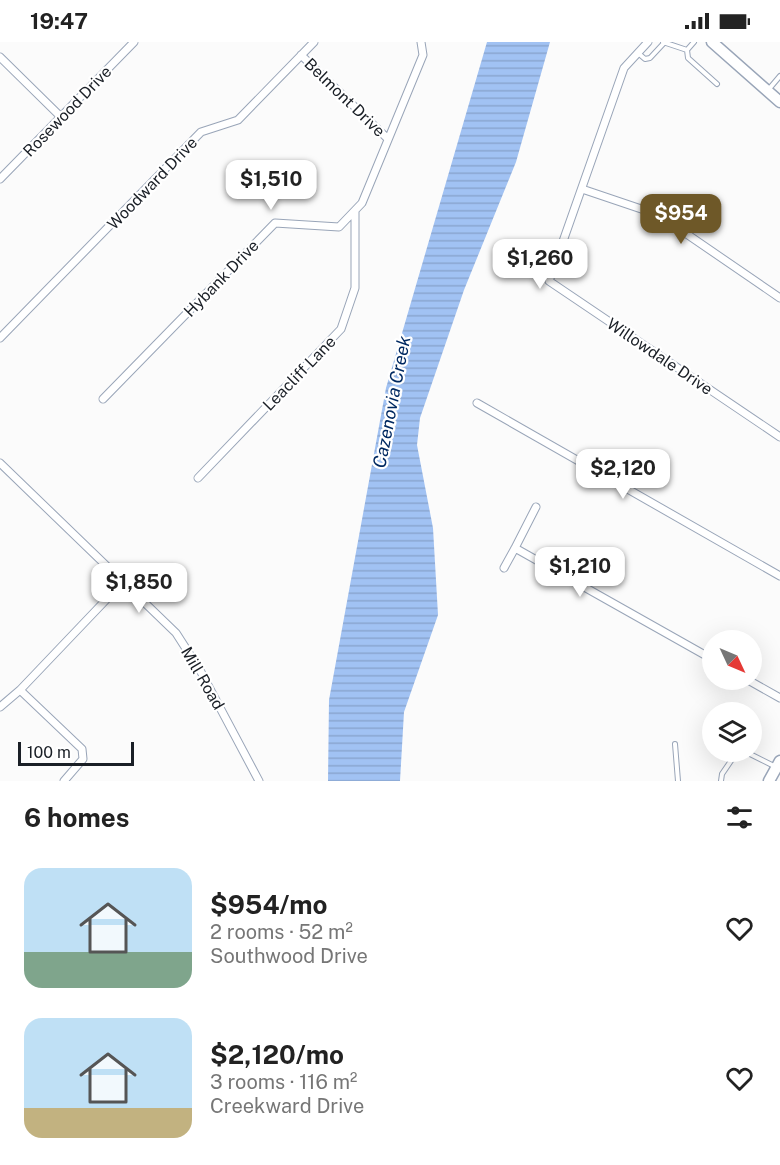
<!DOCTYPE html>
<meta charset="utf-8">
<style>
body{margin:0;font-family:"Public Sans",sans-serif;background:#f2f2f2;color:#222;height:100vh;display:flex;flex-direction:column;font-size:22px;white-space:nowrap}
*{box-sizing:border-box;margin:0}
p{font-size:20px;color:#767676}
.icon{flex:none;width:33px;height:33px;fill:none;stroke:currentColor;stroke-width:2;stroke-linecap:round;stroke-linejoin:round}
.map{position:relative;height:739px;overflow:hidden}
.panel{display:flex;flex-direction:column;background:#fff;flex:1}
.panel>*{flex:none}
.needle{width:39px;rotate:134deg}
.controls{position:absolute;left:702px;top:588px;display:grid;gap:12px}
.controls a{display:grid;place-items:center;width:60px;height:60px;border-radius:50%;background:#fff;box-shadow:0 6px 24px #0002;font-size:30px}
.scale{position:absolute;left:18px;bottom:15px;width:116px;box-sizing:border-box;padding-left:6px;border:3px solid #1a1f26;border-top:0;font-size:16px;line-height:21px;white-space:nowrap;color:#1a1f26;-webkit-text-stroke:4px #fff;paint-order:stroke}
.price{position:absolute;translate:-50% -51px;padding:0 14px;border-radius:12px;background:#fff;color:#222;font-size:20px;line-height:39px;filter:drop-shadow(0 2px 3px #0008)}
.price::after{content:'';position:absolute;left:50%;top:36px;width:18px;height:14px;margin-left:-9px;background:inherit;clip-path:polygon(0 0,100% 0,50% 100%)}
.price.current{background:#6e5828;color:#fff}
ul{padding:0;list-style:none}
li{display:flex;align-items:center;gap:18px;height:150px;padding:0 24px}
li span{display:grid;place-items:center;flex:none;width:168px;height:120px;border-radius:18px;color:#555}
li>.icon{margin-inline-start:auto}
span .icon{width:72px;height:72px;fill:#fffc;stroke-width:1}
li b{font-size:26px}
h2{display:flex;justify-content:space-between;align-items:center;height:72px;padding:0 24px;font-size:26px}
.status{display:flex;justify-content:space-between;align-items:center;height:42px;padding:0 30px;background:#fff;direction:ltr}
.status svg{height:16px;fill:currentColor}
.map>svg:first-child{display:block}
</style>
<div class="status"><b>19:47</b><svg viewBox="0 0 49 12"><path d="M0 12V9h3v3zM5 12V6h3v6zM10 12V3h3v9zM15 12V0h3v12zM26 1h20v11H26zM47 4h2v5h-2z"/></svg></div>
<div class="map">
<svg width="780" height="739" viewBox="0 0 780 739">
<defs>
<pattern id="water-rules" width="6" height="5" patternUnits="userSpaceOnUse" patternTransform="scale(1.5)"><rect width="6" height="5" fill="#a1c2f3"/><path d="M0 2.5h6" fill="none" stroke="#8aa6d0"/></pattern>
</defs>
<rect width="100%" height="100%" fill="#fbfbfb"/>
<path fill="url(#water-rules)" d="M487,0H550L516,120L464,248L420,376L417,403L433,486L438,573L404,670L400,739H328L329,658L386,346Z"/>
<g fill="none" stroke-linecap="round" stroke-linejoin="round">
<g stroke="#99a5b8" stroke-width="6">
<path id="lane" d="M663,0L687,8L694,0
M687,8L688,16L717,42
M638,11L645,17L650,16L664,1
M769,47L780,34
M675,702L678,739
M748,711L776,725
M721,739L722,732L737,710"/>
</g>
<g stroke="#99a5b8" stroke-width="9">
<path id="street" d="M648,0L624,26L549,239L780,395
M301,13L388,97
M0,15L61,75
M0,137L134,0
M582,147L659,173L780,256
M0,296L201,90L238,78L314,0
M103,357L275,181L339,185L362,161L423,13L421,0
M477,361L780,534
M0,421L176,591L201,630L259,739
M198,436L341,287L355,246V169
M536,465L515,506L712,617
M504,526L515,506
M748,638L780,656
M20,648L82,707L83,717L64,739
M0,665L20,648L123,540"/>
</g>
<g stroke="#99a5b8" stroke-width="13">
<path id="secondary" d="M712,0L780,60
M769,739L780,719"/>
</g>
<use href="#lane" stroke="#fff" stroke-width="4"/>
<use href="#street" stroke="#fff" stroke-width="7"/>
<use href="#secondary" stroke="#fff" stroke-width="10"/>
</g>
<g text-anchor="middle" stroke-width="4.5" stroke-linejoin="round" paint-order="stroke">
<g font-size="16" fill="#1a1f26" stroke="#fff">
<text transform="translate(345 55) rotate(44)" y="6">Belmont Drive</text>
<text transform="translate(67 69) rotate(-46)" y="6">Rosewood Drive</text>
<text transform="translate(152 141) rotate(-46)" y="6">Woodward Drive</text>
<text transform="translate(221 236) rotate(-46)" y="6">Hybank Drive</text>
<text transform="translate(660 314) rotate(34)" y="6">Willowdale Drive</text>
<text transform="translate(299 331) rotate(-46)" y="6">Leacliff Lane</text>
<text transform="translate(203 636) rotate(60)" y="6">Mill Road</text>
</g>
<g font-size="18" font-style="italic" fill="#002961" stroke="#fff">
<text transform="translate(392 360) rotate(-79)" y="6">Cazenovia Creek</text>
</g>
</g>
</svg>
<div class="controls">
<a><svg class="needle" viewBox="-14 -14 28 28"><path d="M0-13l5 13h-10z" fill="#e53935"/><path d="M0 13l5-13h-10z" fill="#767676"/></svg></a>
<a><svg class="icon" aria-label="layers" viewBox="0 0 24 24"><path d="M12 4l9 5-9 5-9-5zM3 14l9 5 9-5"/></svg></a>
</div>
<div class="scale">100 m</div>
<b class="price" style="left:271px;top:169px">$1,510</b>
<b class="price current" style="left:681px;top:203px">$954</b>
<b class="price" style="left:540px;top:248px">$1,260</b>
<b class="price" style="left:623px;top:458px">$2,120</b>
<b class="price" style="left:580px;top:556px">$1,210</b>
<b class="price" style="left:139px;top:572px">$1,850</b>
</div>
<section class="panel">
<h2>6 homes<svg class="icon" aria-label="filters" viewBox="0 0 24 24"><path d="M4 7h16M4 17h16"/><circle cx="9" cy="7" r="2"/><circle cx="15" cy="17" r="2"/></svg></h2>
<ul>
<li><span style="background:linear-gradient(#bfe0f5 70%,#7fa58c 0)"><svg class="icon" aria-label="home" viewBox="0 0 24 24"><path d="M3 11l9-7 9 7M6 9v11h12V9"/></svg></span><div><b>$954/mo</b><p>2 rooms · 52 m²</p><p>Southwood Drive</p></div><svg class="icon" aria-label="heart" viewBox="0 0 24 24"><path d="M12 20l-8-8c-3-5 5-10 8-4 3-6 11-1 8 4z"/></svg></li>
<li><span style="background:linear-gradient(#bfe0f5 75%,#c2b280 0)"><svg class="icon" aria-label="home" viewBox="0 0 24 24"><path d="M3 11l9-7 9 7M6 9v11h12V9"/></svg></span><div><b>$2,120/mo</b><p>3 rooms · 116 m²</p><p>Creekward Drive</p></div><svg class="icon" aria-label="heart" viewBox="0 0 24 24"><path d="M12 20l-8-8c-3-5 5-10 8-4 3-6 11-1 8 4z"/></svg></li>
</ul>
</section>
